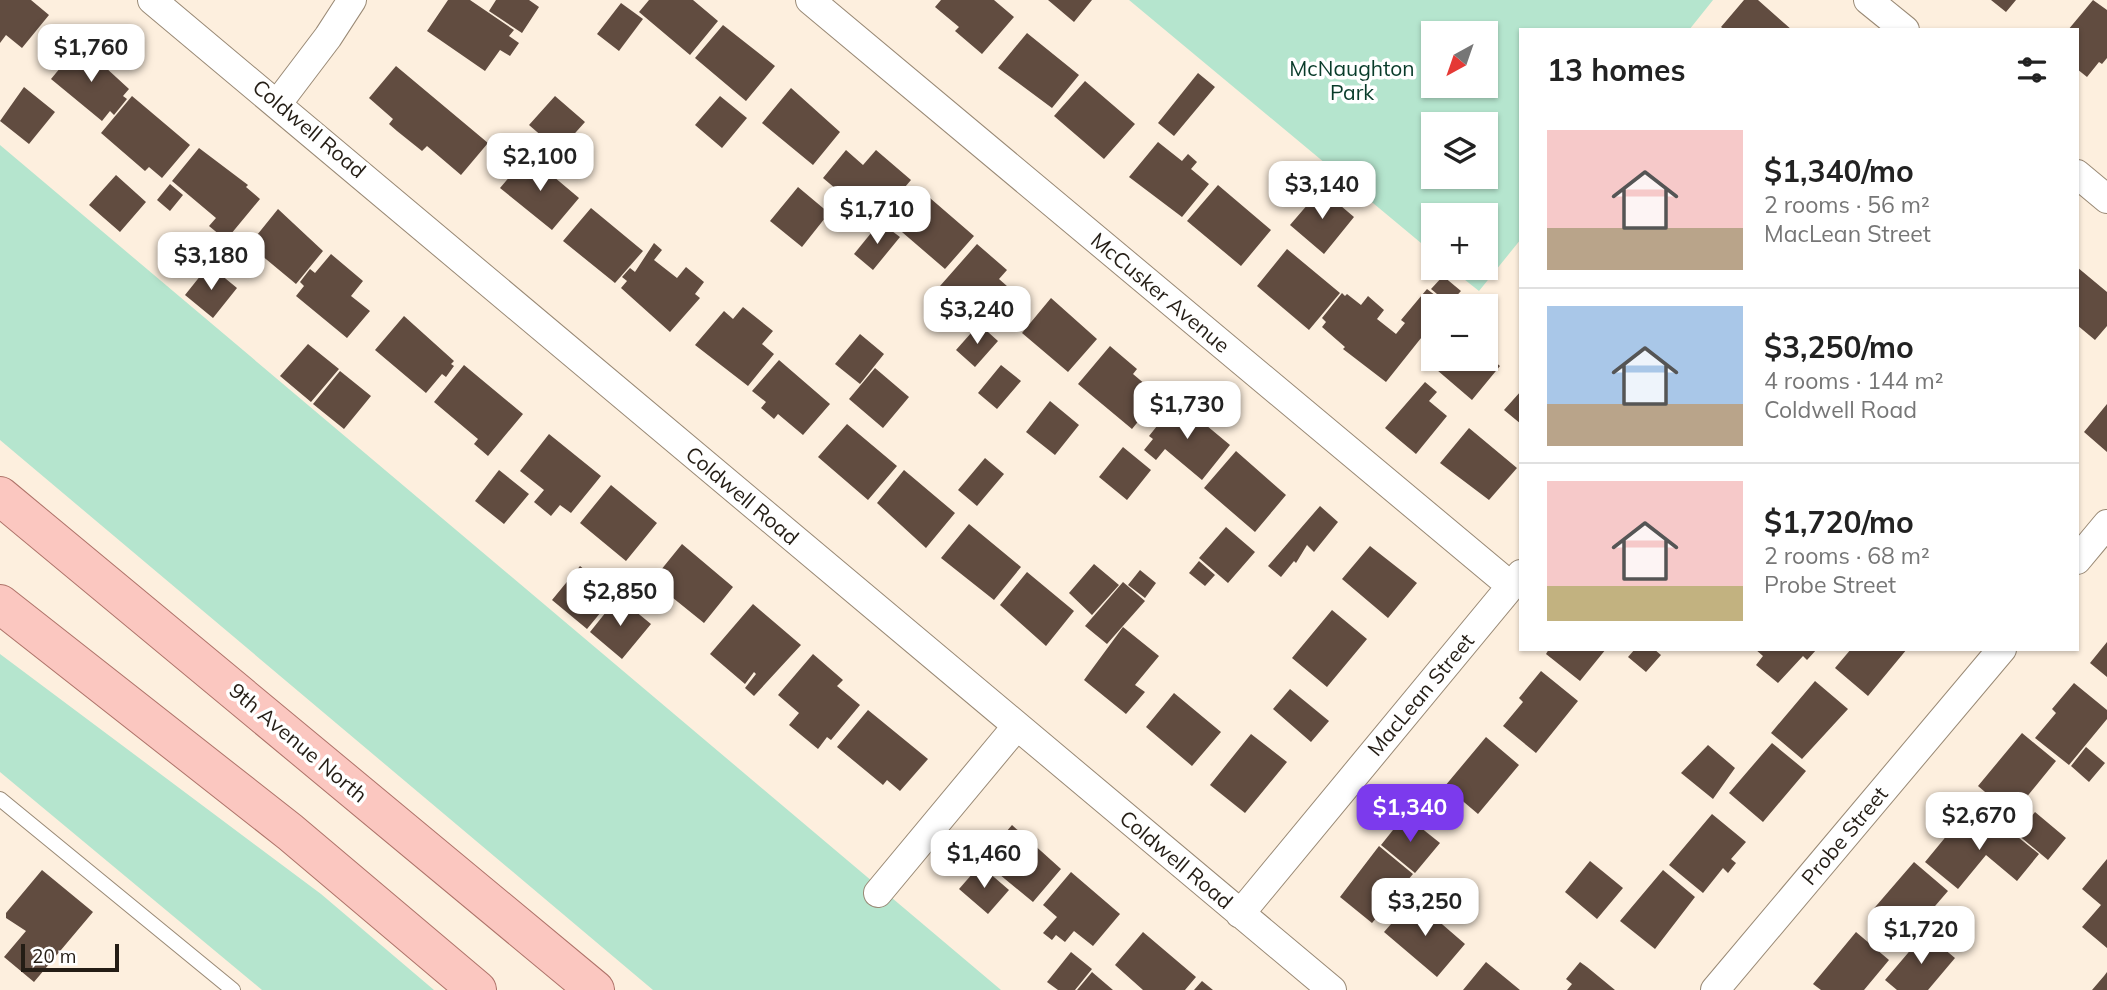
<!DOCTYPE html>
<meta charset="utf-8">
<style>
body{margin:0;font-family:Mulish,sans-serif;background:#f6f6f6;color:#222;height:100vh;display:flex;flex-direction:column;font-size:26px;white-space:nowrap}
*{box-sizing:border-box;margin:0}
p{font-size:23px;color:#767676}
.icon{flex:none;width:38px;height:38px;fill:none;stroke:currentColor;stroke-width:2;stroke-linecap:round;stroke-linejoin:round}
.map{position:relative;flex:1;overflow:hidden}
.sheet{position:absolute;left:1519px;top:28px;width:560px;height:623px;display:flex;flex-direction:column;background:#fff;border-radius:0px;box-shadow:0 2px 5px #0004}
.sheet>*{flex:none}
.needle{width:46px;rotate:220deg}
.controls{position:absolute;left:1421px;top:21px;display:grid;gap:14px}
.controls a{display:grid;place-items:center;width:77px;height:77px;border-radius:0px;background:#fff;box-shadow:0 2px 5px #0004;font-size:35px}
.scale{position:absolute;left:21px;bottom:18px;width:98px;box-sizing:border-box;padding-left:7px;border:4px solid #241d15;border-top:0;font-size:19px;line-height:24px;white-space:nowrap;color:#241d15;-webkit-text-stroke:5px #fff;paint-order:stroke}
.price{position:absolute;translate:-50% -60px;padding:0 16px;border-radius:14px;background:#fff;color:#222;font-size:23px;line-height:46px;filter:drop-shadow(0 2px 4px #0008)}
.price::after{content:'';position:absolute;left:50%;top:42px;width:21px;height:16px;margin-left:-10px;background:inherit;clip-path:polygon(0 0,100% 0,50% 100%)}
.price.active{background:#7c3aed;color:#fff}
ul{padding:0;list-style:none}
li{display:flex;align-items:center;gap:21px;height:175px;padding:0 28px}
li+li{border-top:2px solid #e0e0e0}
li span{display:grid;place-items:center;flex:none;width:196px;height:140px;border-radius:0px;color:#555}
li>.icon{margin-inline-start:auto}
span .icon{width:84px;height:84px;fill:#fffc;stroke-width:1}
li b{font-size:30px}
h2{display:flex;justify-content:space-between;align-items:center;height:84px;padding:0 28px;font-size:30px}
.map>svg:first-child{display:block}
</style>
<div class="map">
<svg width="2107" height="990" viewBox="0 0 2107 990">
<rect width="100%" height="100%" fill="#fdefde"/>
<path fill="#b5e5ce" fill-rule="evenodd" d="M1129,0H1713L1689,30H1521V239L1479,291L1450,268H1486V215H1433V253ZM1433,33H1486V86H1433ZM1433,124H1486V177H1433Z
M0,145L1001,990H653L0,440Z
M0,654L321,894L434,990H262L0,772Z"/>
<path fill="#614c40" d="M0,0H31L49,15L22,48L6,35L0,43Z
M448,0H470L514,30L509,36L519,43L510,56L500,50L485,71L427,31Z
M496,0H529L539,7L522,33L489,11Z
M649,0H693L718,21L690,55L639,12Z
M941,0H994L1014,17L982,54L955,31L959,27L935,7Z
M1048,0H1092L1074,22Z
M1744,0H1758L1792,30H1725L1721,27Z
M1991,0H2016L2006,12Z
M2093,0L2107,10V58L2102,64L2099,62L2087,77L2077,69V30H2068Z
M621,3L643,19L619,51L597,34Z
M723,25L775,66L746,101L695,58Z
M1027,33L1079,75L1052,108L998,68Z
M80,44L129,89L123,96L127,99L114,115L110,111L102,121L51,79Z
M396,66L488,143L461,175L427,146L422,151L397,131L389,124L393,119L369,98Z
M1198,73L1215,87L1174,136L1158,123Z
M1085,81L1135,124L1104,159L1054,116Z
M24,87L55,112L29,144L0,121Z
M791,88L840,132L813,165L762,123Z
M132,96L190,145L162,178L149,167L145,171L101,133Z
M555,96L585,122L559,151L529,125Z
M720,96L747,118L722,148L695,125Z
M1158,142L1182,161L1188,154L1197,162L1191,169L1209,184L1182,217L1129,177Z
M199,148L248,185L246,187L260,199L226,240L209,226L216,218L172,181Z
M846,150L863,165L876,150L911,180L875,222L823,178Z
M528,155L579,198L552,230L500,188Z
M116,175L146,202L120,232L89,205Z
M170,184L183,195L170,211L157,200Z
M1218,185L1271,230L1241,266L1187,221Z
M798,187L829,213L802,247L770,221Z
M1321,189L1354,217L1324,254L1290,225Z
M923,192L974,236L945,269L895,226Z
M591,208L643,251L615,283L563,241Z
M278,209L323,251L296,284L249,245Z
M880,222L900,237L873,270L854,254Z
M654,243L662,250L654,260L677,278L686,267L704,282L695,294L700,298L670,332L621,288L627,281L622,277L630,268L635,272Z
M977,244L1007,270L999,279L1016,294L987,327L940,286Z
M1287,249L1340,293L1309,330L1257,286Z
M331,254L363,281L351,296L370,311L347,338L296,296L304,286L300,282L310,269L315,273Z
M209,265L237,288L213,318L185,295Z
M2077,267L2107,292V326L2095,340L2077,325Z
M1443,276L1461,291L1449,304L1431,289Z
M1427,289L1449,306H1433V323L1386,382L1343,349L1345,347L1322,327L1326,322L1322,318L1342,293L1345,296L1347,294L1361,305L1368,296L1384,310L1377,319L1396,334L1405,323L1401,320Z
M1051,298L1097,339L1068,372L1022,333Z
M743,307L773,331L762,344L774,354L748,386L695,345L724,311L733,319Z
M404,316L454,361L451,364L454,366L446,377L442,374L426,393L375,350Z
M979,324L998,341L975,367L956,350Z
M860,334L884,354L860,384L835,364Z
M308,344L339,369L311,402L280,376Z
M1110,346L1137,369L1133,374L1159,396L1132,429L1078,384Z
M1486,354L1500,366L1472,400L1437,370L1442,359H1486Z
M779,360L830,404L803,435L778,414L774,419L761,408L766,402L752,391Z
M464,365L523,414L488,456L474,444L478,439L434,402Z
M1001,365L1021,381L997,409L978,393Z
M875,368L909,397L883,428L849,399Z
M340,371L371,396L344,429L313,404Z
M1425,382L1437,392L1429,401L1447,416L1416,454L1385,428Z
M1521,391V424L1504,410Z
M1050,401L1079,425L1055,455L1026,432Z
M1177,401L1230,445L1202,480L1165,449L1156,460L1144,450L1153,439L1149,436Z
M2107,404V452L2084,432Z
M847,424L897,466L868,500L818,457Z
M1469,428L1517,468L1489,500L1440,463Z
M549,434L601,476L571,513L560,505L551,516L534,502L544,490L520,471Z
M1123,447L1151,470L1127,500L1099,477Z
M1236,451L1286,495L1255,532L1204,488Z
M985,458L1004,474L977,506L958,490Z
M499,470L529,494L504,524L475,501Z
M904,470L955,513L926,548L877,503Z
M611,485L657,523L626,561L580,523Z
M1320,506L1338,522L1314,552L1307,545L1296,563L1294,561L1281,577L1268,566Z
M969,524L1021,567L994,600L941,558Z
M1226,527L1255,552L1228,583L1199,558Z
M682,544L733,587L704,623L652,581Z
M1370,546L1417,583L1388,618L1342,579Z
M1199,561L1215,575L1205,586L1189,573Z
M1094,564L1119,585L1092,615L1069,593Z
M580,566L615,595L587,629L552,600Z
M1140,570L1156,583L1145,598L1128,585Z
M1027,572L1074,611L1046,646L1000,605Z
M1123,582L1145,601L1107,644L1085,626Z
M618,597L651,624L622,659L590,632Z
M753,604L801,645L754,696L745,688L756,674L754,672L745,684L710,654Z
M1332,610L1367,639L1327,687L1292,658Z
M1123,627L1159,656L1135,685L1145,692L1126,714L1084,680Z
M2107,642V677L2090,663Z
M1549,649H1606L1580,681L1546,654Z
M1635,649H1654L1661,655L1646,672L1628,657Z
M1755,649H1817L1807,660L1803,656L1778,683L1756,665L1763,656Z
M1851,649H1907L1868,696L1835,668Z
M813,654L843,680L837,686L860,705L831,740L827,737L818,749L789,725L799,713L778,695Z
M1541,671L1578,701L1536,753L1503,726L1523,702L1519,698Z
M1815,681L1848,709L1802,759L1771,733Z
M2074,683L2107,710V719L2069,765L2035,738L2056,713L2052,709Z
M1290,689L1329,721L1311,742L1273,709Z
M1174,693L1221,732L1192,766L1146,727Z
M868,710L928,759L900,791L887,780L883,785L837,747Z
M2022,733L2056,761L2012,815L1978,786Z
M1251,734L1287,762L1245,813L1210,785Z
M1486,737L1519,765L1478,814L1445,786Z
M1772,743L1806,771L1763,822L1729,793Z
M1708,745L1735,768L1713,799L1681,773Z
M2086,747L2105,763L2089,782L2071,766Z
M1967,811L2000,838L2008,829L2039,854L2017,881L1986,855L1958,889L1925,862Z
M2035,812L2066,838L2048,860L2017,834Z
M1712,814L1746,842L1731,859L1736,863L1728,873L1723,868L1703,893L1669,865Z
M1405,815L1440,843L1415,873L1381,845Z
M1012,825L1061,869L1033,902L982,860Z
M1379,846L1413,874L1372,923L1340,897Z
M2107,859V948L2082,927L2101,905L2082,889Z
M1590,861L1623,888L1597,919L1565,892Z
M1914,862L1948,891L1904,942L1870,913Z
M980,865L1009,890L988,914L959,889Z
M42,870L93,912L34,982L4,957L26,931L6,918V913Z
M1663,870L1695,897L1655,949L1620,921Z
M1071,872L1120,914L1093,946L1074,931L1065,942L1056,935L1052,940L1043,933L1057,917L1043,905Z
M1413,899L1465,944L1437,977L1384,932Z
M1143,932L1196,977L1185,990H1143L1115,965Z
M1856,932L1889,960L1864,990H1821L1813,984Z
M1925,933L1955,958L1928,990H1897L1885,980Z
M1071,952L1092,969L1075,990H1058L1047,982Z
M1486,962L1520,990H1463Z
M1580,962L1587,967L1615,990H1567L1572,984L1566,979Z
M1092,972L1113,990H1077Z
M2107,972V990H2092L2104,976Z
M1202,981L1213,990H1194Z"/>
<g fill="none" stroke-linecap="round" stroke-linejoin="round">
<g stroke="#998975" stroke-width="16">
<path id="service" d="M0,799L233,990"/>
</g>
<g stroke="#998975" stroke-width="30">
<path id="minor" d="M152,0L1332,990
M810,0L1511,586
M1868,0L1905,30
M278,103L328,37L352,0
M2077,174L2107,199
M2077,560L2107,524
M878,893L1016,727
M1240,914L1521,574
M1715,990L2002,649"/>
</g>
<g stroke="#ae7369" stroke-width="40">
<path id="primary" d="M0,496L595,990
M0,604L290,832L477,990"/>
</g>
<use href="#service" stroke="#fff" stroke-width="14"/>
<use href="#minor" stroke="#fff" stroke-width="28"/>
<use href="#primary" stroke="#fbc7c0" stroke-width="38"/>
</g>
<g text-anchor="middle" stroke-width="7" stroke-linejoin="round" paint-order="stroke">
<g font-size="21" fill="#093b2a" stroke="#fff">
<text x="1352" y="76">McNaughton<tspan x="1352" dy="24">Park</tspan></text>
</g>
<g font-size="21" fill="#241d15" stroke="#fff">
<text transform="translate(309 129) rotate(40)" y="7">Coldwell Road</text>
<text transform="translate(1160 293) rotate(40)" y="7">McCusker Avenue</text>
<text transform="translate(742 496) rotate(40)" y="7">Coldwell Road</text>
<text transform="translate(1421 695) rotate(-50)" y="7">MacLean Street</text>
<text transform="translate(298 743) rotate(40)" y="7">9th Avenue North</text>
<text transform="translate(1845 836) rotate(-50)" y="7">Probe Street</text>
<text transform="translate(1176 860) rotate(40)" y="7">Coldwell Road</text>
</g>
</g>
</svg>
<div class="controls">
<a><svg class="needle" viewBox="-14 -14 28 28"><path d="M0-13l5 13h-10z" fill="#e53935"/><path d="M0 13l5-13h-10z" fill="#767676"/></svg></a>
<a><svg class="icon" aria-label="layers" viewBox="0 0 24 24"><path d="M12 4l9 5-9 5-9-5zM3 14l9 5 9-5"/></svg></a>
<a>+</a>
<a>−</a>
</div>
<div class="scale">20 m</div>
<b class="price" style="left:91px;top:84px">$1,760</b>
<b class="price" style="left:540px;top:193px">$2,100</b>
<b class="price" style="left:1322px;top:221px">$3,140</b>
<b class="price" style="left:877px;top:246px">$1,710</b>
<b class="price" style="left:211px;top:292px">$3,180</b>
<b class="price" style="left:977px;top:346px">$3,240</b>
<b class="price" style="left:1187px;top:441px">$1,730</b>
<b class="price" style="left:620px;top:628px">$2,850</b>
<b class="price active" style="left:1410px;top:844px">$1,340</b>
<b class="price" style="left:1979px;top:852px">$2,670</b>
<b class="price" style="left:984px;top:890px">$1,460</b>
<b class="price" style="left:1425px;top:938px">$3,250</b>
<b class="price" style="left:1921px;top:966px">$1,720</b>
<section class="sheet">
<h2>13 homes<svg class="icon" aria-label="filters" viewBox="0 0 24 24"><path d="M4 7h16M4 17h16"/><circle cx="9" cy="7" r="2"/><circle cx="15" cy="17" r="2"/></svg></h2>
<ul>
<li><span style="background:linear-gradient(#f6c9c9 70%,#b9a48a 0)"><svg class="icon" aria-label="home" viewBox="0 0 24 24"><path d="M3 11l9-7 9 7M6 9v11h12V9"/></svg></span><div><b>$1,340/mo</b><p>2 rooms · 56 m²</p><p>MacLean Street</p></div></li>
<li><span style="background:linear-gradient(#a9c7e8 70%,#b9a48a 0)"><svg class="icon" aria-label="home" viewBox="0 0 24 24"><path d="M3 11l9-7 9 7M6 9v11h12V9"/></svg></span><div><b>$3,250/mo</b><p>4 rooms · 144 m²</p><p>Coldwell Road</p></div></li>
<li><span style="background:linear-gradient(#f6c9c9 75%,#c2b280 0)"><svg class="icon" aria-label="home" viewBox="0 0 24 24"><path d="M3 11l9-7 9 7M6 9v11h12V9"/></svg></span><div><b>$1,720/mo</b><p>2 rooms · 68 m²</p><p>Probe Street</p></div></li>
</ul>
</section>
</div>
